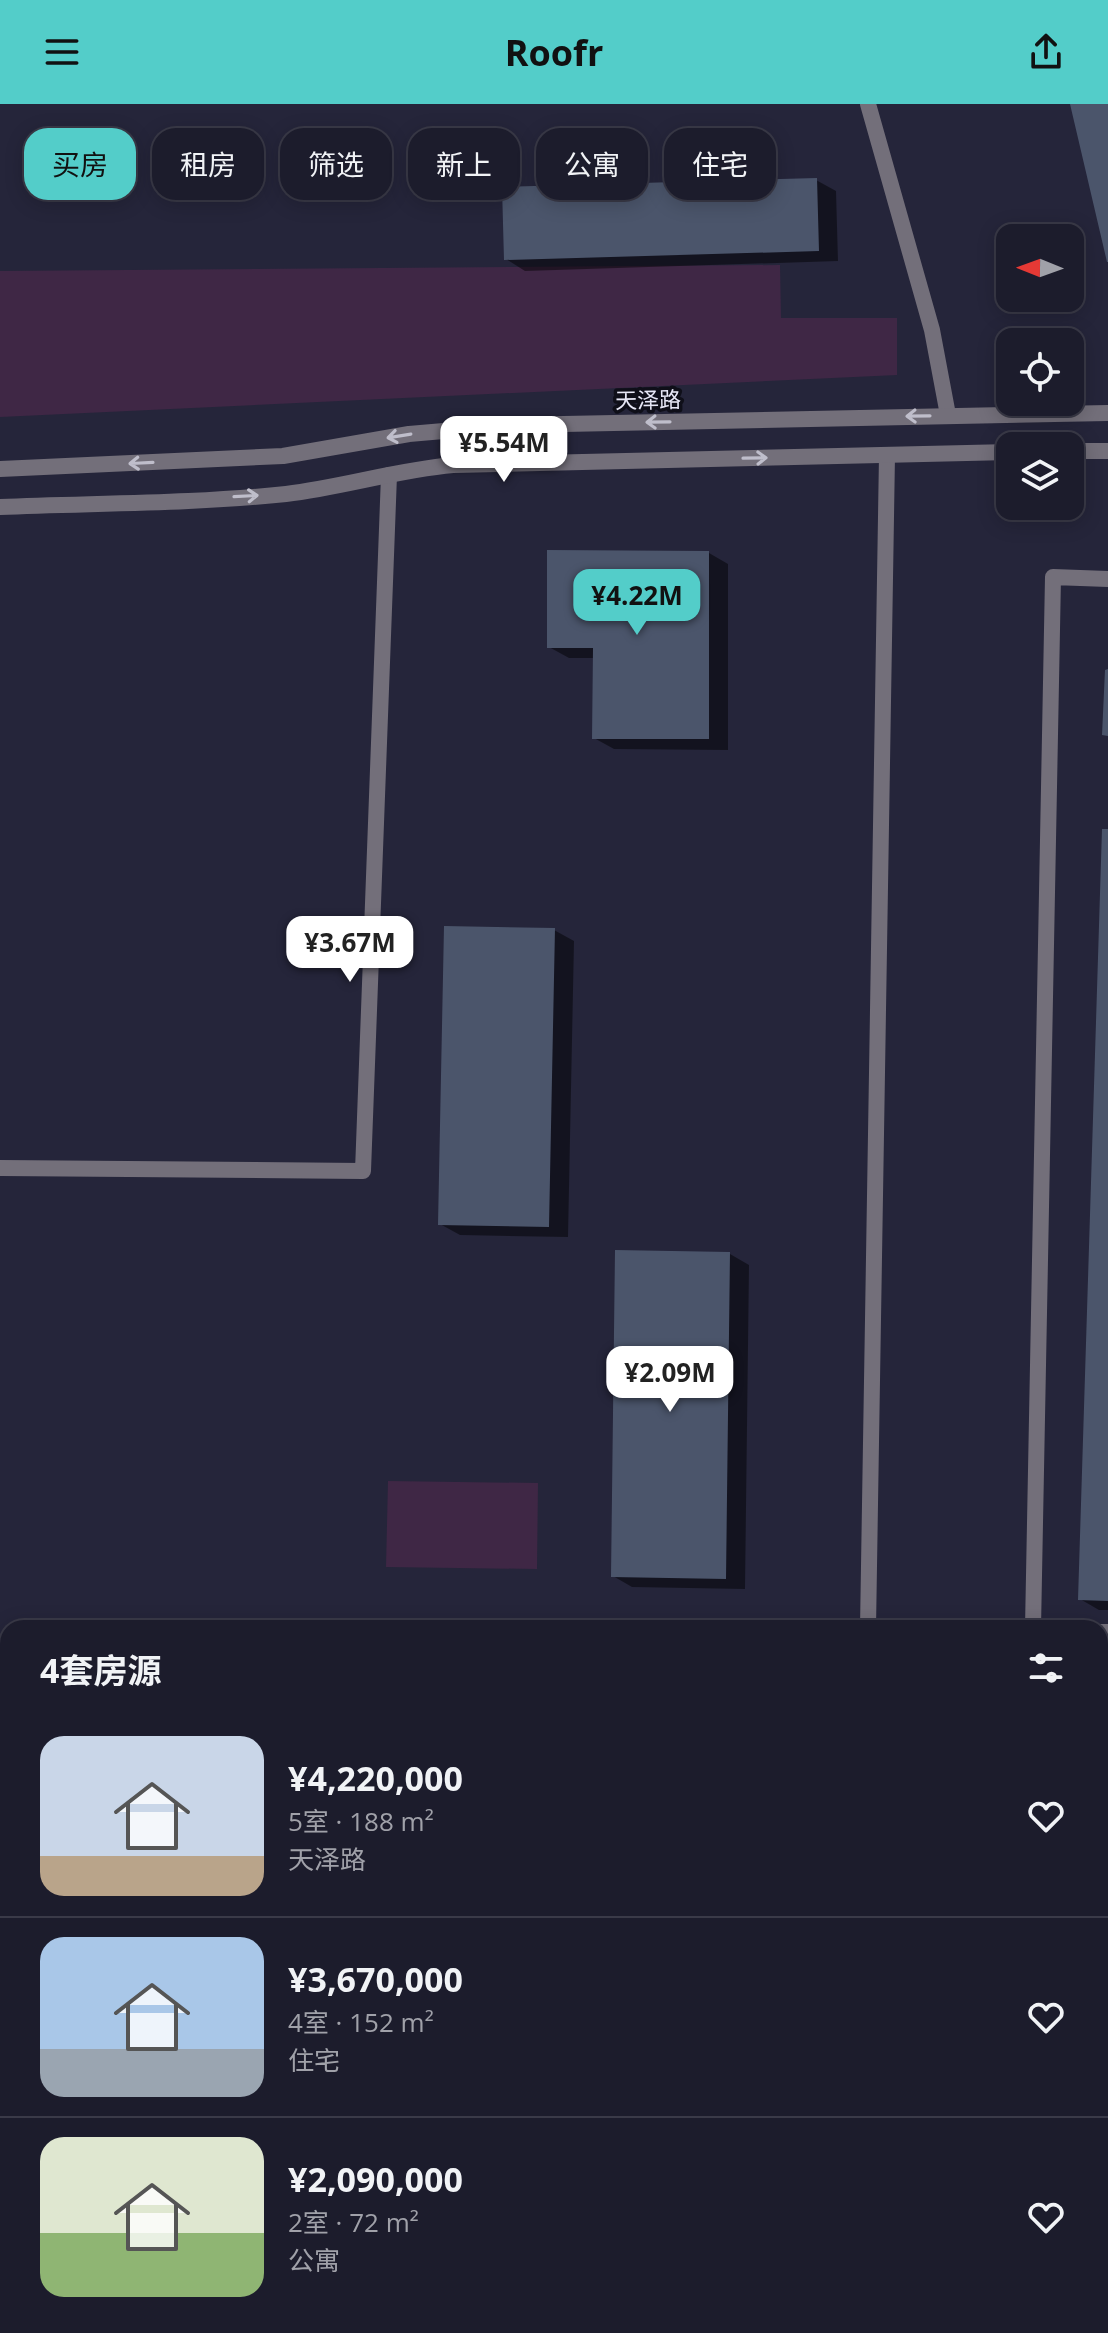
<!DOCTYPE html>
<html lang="zh">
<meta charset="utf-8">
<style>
body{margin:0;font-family:"Open Sans","Noto Sans SC",sans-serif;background:#252534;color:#f1f3f6;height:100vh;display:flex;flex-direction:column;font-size:30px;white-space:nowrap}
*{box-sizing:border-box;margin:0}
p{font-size:26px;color:#a0a1a9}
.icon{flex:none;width:44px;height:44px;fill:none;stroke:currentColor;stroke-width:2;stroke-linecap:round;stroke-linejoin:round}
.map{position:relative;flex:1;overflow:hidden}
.drawer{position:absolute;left:0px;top:1516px;width:1108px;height:714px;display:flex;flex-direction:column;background:#1c1c2c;border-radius:24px 24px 0 0;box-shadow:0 4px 20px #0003,0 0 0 2px #3a3a48}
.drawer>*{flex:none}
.banner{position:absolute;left:24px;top:24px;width:1060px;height:72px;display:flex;gap:16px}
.needle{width:52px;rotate:271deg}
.controls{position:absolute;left:996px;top:120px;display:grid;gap:16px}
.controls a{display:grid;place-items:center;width:88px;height:88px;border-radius:16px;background:#1c1c2c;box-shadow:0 4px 20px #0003,0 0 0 2px #3a3a48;font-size:40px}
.price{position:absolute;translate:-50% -68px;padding:0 18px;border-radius:16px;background:#fff;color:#222;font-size:26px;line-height:52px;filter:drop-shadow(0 2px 4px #0008)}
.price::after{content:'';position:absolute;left:50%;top:48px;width:24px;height:18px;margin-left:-12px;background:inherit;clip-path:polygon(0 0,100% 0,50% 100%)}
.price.current{background:#53cdc9;color:#111}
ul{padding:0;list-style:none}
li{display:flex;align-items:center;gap:24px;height:200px;padding:0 40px}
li+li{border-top:2px solid #3a3a48}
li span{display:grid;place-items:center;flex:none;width:224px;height:160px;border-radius:24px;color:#555}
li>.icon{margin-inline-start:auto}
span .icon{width:96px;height:96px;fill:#fffc;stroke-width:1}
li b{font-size:34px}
h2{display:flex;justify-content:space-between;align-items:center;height:96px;padding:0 40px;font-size:34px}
.tag{padding:0 28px;border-radius:24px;background:#1c1c2c;box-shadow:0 4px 20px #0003,0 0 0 2px #3a3a48;font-size:28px;line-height:72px}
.tag.current{background:#53cdc9;color:#111}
header{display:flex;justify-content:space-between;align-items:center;height:104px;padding:0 40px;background:#53cdc9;color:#111;font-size:36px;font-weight:700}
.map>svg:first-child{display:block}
</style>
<header><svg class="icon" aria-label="menu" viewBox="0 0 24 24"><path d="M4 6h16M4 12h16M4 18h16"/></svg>Roofr<svg class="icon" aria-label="share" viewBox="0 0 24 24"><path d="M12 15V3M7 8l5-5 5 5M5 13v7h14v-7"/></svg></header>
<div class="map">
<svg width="1108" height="2229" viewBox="0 0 1108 2229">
<rect width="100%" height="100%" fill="#25253a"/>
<path fill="#3f2745" d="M780,161L781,214H897V271L0,313V167Z
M388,1377L538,1379L537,1465L386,1463Z"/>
<path fill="#0007" d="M816,76L836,87L838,157L525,167L506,155Z
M709,449L728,460V646L614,645L594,634L595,554H569L549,543Z
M1108,727V1506H1099L1080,1495Z
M554,826L574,837L568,1133L460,1131L440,1120Z
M730,1150L749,1161L745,1485L632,1483L613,1472Z
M1100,1547H1108V1732H1100Z
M0,2042L8,2047V2222H208L216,2229H0Z"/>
<path fill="#4b556b" d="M1070,0H1108V158H1107Z
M817,74L819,147L504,156L502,83Z
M547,446L709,447V635H592L593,544H547Z
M1108,565V632L1102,631L1105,566Z
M1102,725H1108V1497L1078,1496Z
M444,822L555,824L549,1123L438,1121Z
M615,1146L730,1148L726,1475L611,1473Z
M1100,1545H1108V1723L1100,1722Z
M0,2044L8,2051V2222H204L212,2229H0Z
M1061,2224V2229H1017V2227Z"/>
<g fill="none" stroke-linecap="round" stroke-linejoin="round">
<path stroke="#736f7a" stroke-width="16" d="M868,1524L887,351
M1033,1524L1053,473L1108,475
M1100,1528H1108
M1100,1802H1108"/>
<path stroke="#736f7a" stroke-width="16" d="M868,0L932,226L948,311
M0,1064L363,1067L389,371
M0,1572L8,1579
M1100,1920L1108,1918
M588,2229L594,2222"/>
<path stroke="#736f7a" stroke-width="16" d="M1070,347H1108
M0,365L283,352L409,330L514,321L1108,309
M0,403C95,399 192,400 286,390C343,383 397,366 453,361L1010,348"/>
</g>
<defs><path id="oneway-shaft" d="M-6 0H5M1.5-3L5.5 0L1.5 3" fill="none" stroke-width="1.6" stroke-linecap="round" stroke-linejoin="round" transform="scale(2)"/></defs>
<g stroke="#bfbecb">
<use href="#oneway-shaft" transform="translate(918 312) rotate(179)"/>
<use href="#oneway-shaft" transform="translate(658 318) rotate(179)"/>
<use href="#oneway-shaft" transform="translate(399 332) rotate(171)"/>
<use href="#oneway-shaft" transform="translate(755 354) rotate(-1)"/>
<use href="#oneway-shaft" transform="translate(141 359) rotate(177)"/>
<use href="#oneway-shaft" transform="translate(246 392) rotate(-3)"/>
</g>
<g text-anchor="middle" stroke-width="7" stroke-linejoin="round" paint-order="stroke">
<g font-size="22" fill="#e8e8f7" stroke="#0f0f19">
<text transform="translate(648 296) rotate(-1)" y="8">天泽路</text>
</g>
</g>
</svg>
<div class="controls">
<a><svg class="needle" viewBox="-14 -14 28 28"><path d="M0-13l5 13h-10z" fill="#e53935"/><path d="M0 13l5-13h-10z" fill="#a0a1a9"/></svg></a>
<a><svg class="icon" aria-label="locate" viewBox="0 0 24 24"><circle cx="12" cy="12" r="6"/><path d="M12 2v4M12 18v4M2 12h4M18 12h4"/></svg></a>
<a><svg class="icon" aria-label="layers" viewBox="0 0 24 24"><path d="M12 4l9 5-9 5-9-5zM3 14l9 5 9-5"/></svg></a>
</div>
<b class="price" style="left:504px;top:380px">¥5.54M</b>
<b class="price current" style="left:637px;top:533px">¥4.22M</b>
<b class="price" style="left:350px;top:880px">¥3.67M</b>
<b class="price" style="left:670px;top:1310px">¥2.09M</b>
<div class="banner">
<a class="tag current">买房</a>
<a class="tag">租房</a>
<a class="tag">筛选</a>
<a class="tag">新上</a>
<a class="tag">公寓</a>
<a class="tag">住宅</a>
</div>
<section class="drawer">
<h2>4套房源<svg class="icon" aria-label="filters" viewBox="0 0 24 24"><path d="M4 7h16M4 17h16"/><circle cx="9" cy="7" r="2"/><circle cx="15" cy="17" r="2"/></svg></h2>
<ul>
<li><span style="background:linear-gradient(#c9d6e8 75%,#b9a48a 0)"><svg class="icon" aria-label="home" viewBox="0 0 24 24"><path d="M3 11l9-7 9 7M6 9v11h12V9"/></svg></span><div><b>¥4,220,000</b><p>5室 · 188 m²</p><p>天泽路</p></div><svg class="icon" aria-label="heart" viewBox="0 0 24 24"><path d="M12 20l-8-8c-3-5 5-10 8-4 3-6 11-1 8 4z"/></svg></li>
<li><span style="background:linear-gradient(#a9c7e8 70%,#9aa5b1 0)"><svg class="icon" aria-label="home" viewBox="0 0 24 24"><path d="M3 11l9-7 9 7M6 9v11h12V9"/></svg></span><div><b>¥3,670,000</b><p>4室 · 152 m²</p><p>住宅</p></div><svg class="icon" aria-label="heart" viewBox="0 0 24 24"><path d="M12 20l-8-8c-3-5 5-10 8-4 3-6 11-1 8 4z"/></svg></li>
<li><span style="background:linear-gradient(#dfe7d0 60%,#8fb573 0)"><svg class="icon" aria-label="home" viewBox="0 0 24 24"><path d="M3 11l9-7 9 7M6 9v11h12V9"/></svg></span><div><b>¥2,090,000</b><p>2室 · 72 m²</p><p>公寓</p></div><svg class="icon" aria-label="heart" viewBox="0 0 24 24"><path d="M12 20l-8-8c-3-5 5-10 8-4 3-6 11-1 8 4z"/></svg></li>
</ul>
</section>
</div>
